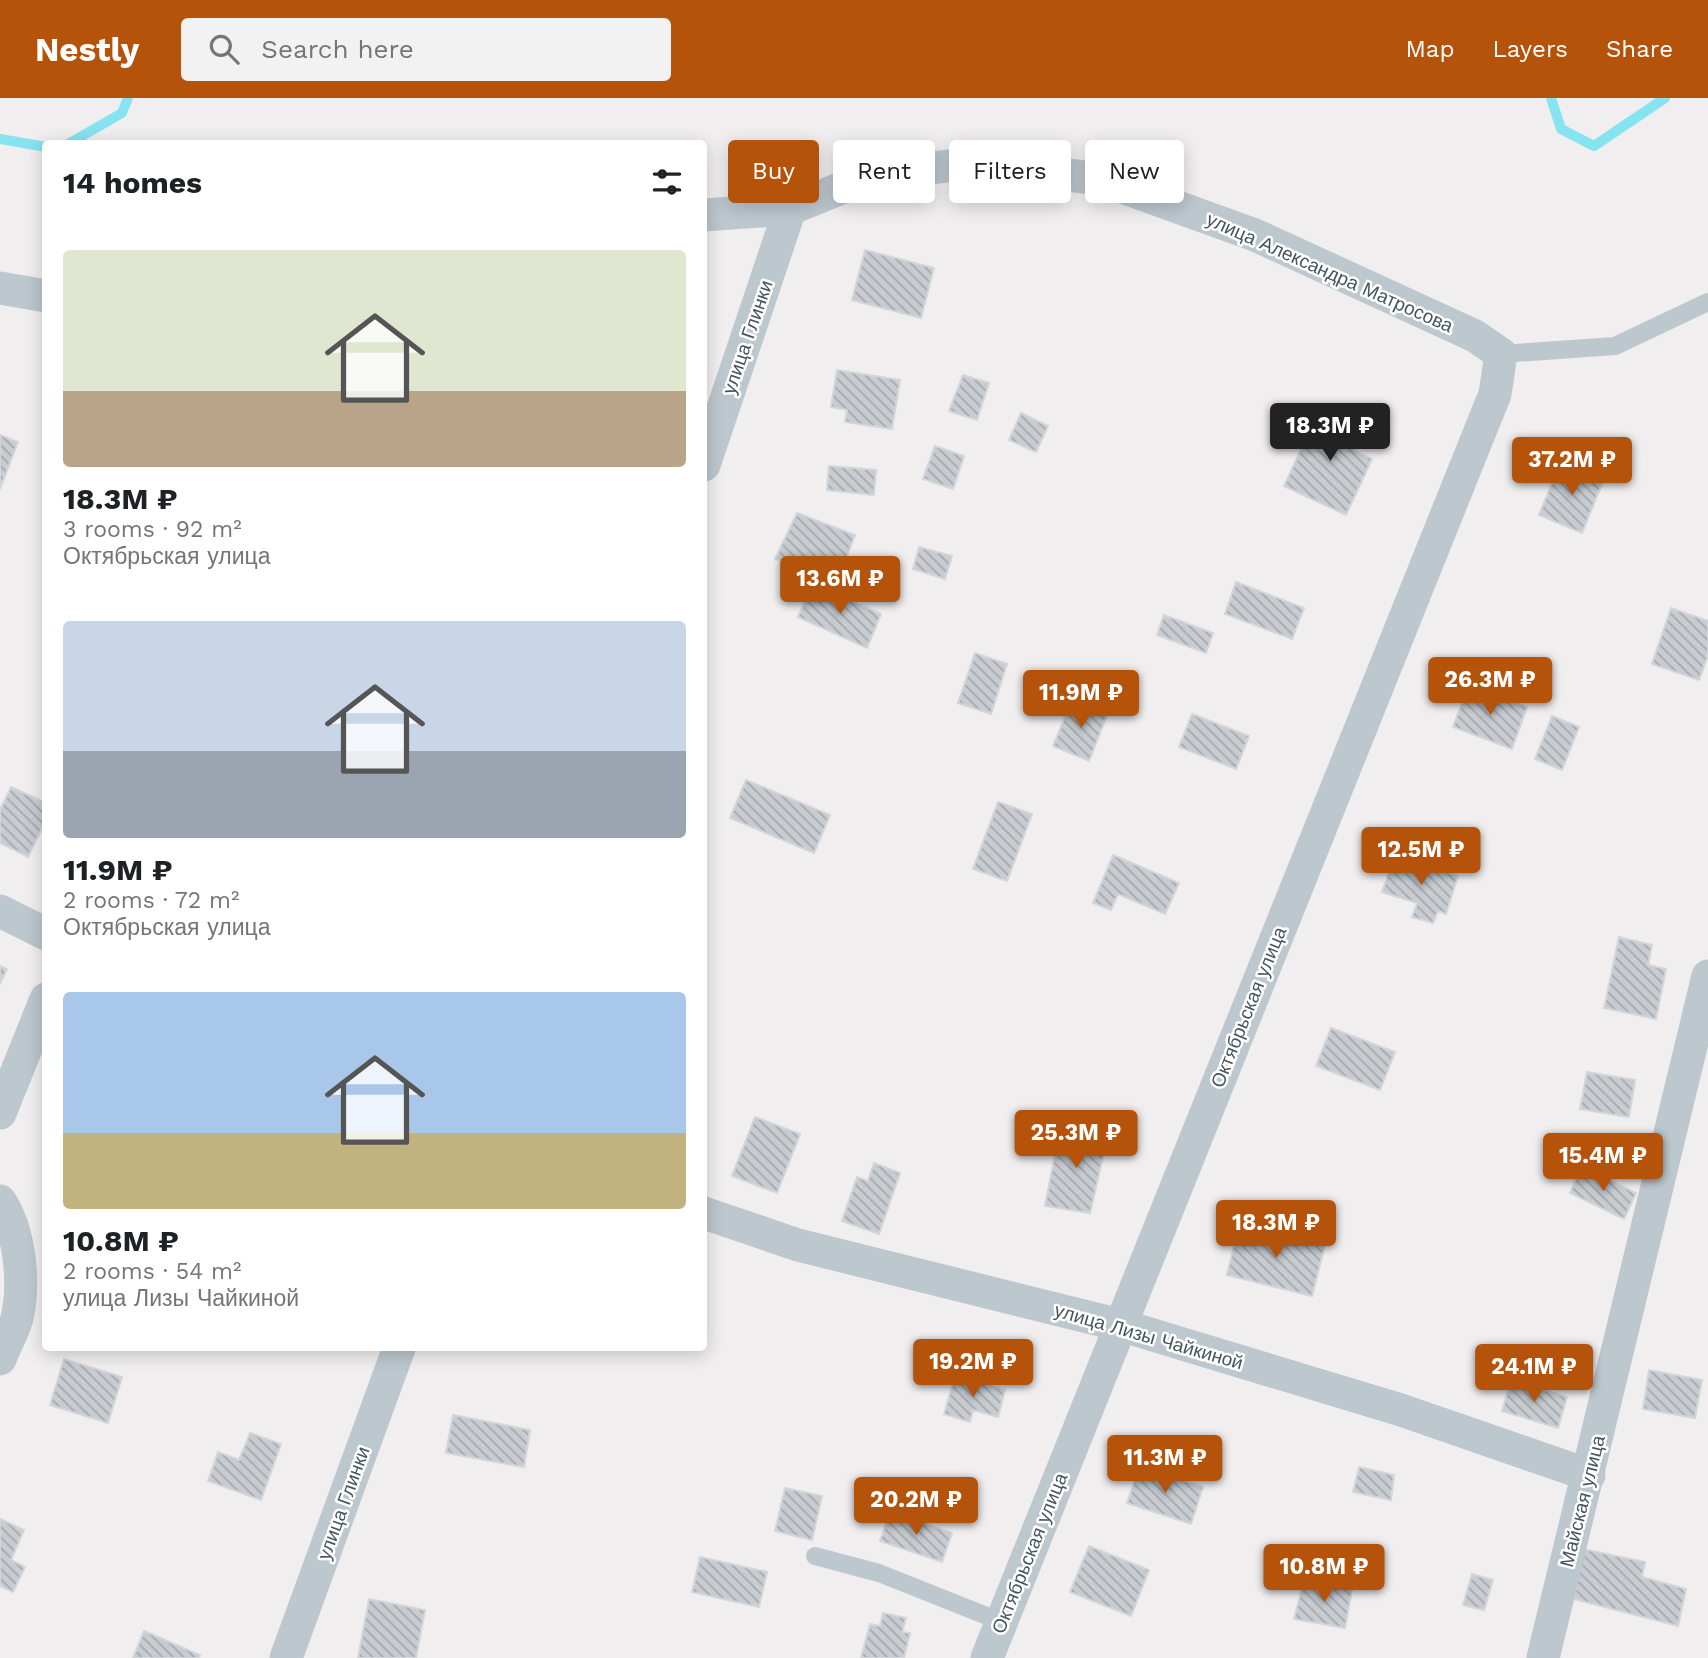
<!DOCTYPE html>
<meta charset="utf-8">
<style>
body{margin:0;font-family:"Work Sans",sans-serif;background:#f2f2f2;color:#202124;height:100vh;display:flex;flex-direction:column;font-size:26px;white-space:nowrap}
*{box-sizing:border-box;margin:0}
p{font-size:23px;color:#757577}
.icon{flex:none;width:38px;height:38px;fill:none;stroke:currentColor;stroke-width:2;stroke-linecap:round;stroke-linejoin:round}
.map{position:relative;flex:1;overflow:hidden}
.drawer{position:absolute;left:42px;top:42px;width:665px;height:1211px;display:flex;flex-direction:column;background:#fff;border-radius:7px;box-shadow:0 4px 18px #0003}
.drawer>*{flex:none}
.hud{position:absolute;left:728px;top:42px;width:665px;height:63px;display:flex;gap:14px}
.price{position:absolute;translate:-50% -60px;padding:0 16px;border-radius:7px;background:#b45309;color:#fff;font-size:23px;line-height:46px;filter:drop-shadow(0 2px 4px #0008)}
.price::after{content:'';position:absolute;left:50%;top:42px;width:21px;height:16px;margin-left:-10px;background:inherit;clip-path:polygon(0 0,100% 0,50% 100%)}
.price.selected{background:#222;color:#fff}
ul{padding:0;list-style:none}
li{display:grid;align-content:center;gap:14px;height:371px;padding:0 21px}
li span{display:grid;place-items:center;height:217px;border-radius:7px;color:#555}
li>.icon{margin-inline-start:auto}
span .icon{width:126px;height:126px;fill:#fffc;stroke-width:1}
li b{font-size:30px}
h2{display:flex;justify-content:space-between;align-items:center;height:84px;padding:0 21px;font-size:30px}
.chip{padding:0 24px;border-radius:7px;background:#fff;box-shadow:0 4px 18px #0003;font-size:24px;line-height:63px}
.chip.selected{background:#b45309;color:#fff}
header{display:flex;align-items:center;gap:42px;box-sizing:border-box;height:98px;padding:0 35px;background:#b45309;color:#fff}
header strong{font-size:33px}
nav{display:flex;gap:38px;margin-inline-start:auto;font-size:24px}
.search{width:490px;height:63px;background:#f2f2f2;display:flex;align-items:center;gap:18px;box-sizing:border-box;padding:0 24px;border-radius:7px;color:#757577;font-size:26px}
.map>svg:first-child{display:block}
</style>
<header>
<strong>Nestly</strong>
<div class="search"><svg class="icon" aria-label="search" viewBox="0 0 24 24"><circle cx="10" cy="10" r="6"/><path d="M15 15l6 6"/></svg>Search here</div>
<nav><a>Map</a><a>Layers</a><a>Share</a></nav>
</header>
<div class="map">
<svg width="1708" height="1560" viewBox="0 0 1708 1560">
<defs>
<pattern id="building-back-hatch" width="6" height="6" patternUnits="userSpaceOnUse" patternTransform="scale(1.75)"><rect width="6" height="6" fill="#c8ccd1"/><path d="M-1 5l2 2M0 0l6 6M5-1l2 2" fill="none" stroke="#a4a8ad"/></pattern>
</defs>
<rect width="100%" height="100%" fill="#f1eeef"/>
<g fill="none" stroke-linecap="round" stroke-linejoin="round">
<path stroke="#86e3f0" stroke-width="10" d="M1551,0L1561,31L1594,48L1665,0
M0,41L46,49
M68,46L122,15L128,0"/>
</g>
<path fill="url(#building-back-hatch)" stroke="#d2d5da" stroke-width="2" d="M865,152L934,170L921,220L852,202Z
M837,272L900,282L892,331L845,324L847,312L831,309Z
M963,277L989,285L977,322L949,313Z
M1320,310L1364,331L1354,353L1372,361L1346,417L1284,388Z
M1021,315L1048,328L1036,354L1009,342Z
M0,337L18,344L0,391Z
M935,348L964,358L953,391L923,381Z
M1561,363L1604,381L1582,435L1539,417Z
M829,368L876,372L874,397L827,392Z
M797,415L855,437L836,486L775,461Z
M919,449L952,458L945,481L913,471Z
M1236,484L1304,510L1292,541L1225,516Z
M812,486L881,516L867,550L798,519Z
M1671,510L1708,523V557L1699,582L1652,566Z
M1164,517L1213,535L1206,555L1157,537Z
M975,555L1007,566L991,616L958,605Z
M1469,587L1527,609L1512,651L1453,629Z
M1073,600L1108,615L1089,663L1053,648Z
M1192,616L1249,638L1236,671L1179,649Z
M1552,618L1579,629L1562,672L1535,661Z
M746,682L830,717L814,755L730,720Z
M11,689L46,705V722L28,759L0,745V712Z
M998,704L1032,716L1007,783L973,771Z
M1113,757L1179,785L1165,816L1118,796L1111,812L1093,805Z
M1395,757L1458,778L1446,816L1438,813L1433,825L1412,819L1417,805L1382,794Z
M1619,839L1652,847L1648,867L1666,871L1656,921L1604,910Z
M0,868L7,871L0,886Z
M1331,930L1395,954L1380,992L1316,968Z
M1587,974L1635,982L1629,1019L1580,1011Z
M755,1019L800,1036L777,1095L732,1078Z
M1060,1030L1108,1037L1090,1115L1045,1108Z
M874,1065L900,1075L879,1136L842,1123L857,1079L868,1083Z
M1581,1069L1636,1095L1624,1121L1570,1095Z
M1239,1126L1325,1147L1312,1198L1227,1177Z
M64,1261L122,1279L108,1325L50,1307Z
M1649,1272L1702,1282L1695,1320L1643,1311Z
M955,1278L1005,1292L998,1319L973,1312L970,1324L944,1316Z
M1511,1282L1567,1299L1558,1330L1502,1313Z
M453,1317L530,1332L524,1369L446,1355Z
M250,1335L281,1346L261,1402L208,1383L218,1354L239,1362Z
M1140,1368L1203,1389L1191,1426L1127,1405Z
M1359,1369L1394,1377L1391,1402L1353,1394Z
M785,1390L822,1398L812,1442L775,1433Z
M890,1414L952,1435L942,1464L880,1443Z
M0,1421L24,1432L11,1462L25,1469L13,1494L0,1488Z
M1089,1448L1149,1472L1131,1518L1070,1494Z
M1583,1451L1645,1464L1642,1479L1686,1491L1678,1528L1574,1501Z
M700,1459L767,1474L759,1509L692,1494Z
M1472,1476L1493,1482L1484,1512L1463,1507Z
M1304,1482L1352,1492L1345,1530L1294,1521Z
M369,1501L425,1512L416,1560H358Z
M883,1515L906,1520L902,1534L910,1535L904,1560H861L870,1526L880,1528Z
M144,1533L200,1557L199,1560H133Z"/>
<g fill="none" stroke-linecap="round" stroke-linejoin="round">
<path stroke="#bcc7ce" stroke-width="18" d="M1501,256L1615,248L1708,204
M815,1458L879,1475L1002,1524"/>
<path stroke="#bcc7ce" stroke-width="33" d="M704,117L790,111L871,78L970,65L1100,81L1255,137L1475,238L1501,256L1495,296L987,1560
M0,190L46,198
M704,367L790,111
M0,813L46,836
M0,1015L46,901
M0,1103C20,1133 25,1185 17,1220C13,1234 5,1248 0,1261
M704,1115L798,1147L1120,1227L1401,1312L1589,1377
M286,1560L399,1250
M1543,1560L1708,878"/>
</g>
<g text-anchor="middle" stroke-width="5" stroke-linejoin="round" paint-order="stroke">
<g font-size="19" fill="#46545d" stroke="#fff">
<text transform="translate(1330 174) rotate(24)" y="7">улица Александра Матросова</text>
<text transform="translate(747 239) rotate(-71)" y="7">улица Глинки</text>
<text transform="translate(1248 909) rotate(-68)" y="7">Октябрьская улица</text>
<text transform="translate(1149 1238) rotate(16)" y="7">улица Лизы Чайкиной</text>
<text transform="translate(1582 1403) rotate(-76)" y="7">Майская улица</text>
<text transform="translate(343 1405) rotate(-70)" y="7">улица Глинки</text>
<text transform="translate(1029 1455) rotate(-68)" y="7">Октябрьская улица</text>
</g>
</g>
</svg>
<b class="price selected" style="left:1330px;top:365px">18.3M ₽</b>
<b class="price" style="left:1572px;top:399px">37.2M ₽</b>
<b class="price" style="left:840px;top:518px">13.6M ₽</b>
<b class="price" style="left:1490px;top:619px">26.3M ₽</b>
<b class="price" style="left:1081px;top:632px">11.9M ₽</b>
<b class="price" style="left:1421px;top:789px">12.5M ₽</b>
<b class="price" style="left:1076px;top:1072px">25.3M ₽</b>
<b class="price" style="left:1603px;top:1095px">15.4M ₽</b>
<b class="price" style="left:1276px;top:1162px">18.3M ₽</b>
<b class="price" style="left:973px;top:1301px">19.2M ₽</b>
<b class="price" style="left:1534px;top:1306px">24.1M ₽</b>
<b class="price" style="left:1165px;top:1397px">11.3M ₽</b>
<b class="price" style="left:916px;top:1439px">20.2M ₽</b>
<b class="price" style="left:1324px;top:1506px">10.8M ₽</b>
<div class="hud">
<a class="chip selected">Buy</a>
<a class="chip">Rent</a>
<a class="chip">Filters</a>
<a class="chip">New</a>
</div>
<section class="drawer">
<h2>14 homes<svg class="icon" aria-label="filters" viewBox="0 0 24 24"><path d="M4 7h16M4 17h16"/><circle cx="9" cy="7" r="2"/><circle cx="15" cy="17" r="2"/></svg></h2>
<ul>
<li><span style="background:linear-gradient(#dfe7d0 65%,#b9a48a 0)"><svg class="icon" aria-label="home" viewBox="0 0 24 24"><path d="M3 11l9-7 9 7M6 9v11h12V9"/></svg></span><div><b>18.3M ₽</b><p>3 rooms · 92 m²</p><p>Октябрьская улица</p></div></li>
<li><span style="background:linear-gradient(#c9d6e8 60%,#9aa5b1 0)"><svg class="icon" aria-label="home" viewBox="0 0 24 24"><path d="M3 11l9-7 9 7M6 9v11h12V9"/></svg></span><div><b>11.9M ₽</b><p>2 rooms · 72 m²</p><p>Октябрьская улица</p></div></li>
<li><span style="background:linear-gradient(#a9c7e8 65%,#c2b280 0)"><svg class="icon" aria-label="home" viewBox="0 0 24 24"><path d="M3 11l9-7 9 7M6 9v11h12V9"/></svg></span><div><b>10.8M ₽</b><p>2 rooms · 54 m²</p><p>улица Лизы Чайкиной</p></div></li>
</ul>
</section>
</div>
